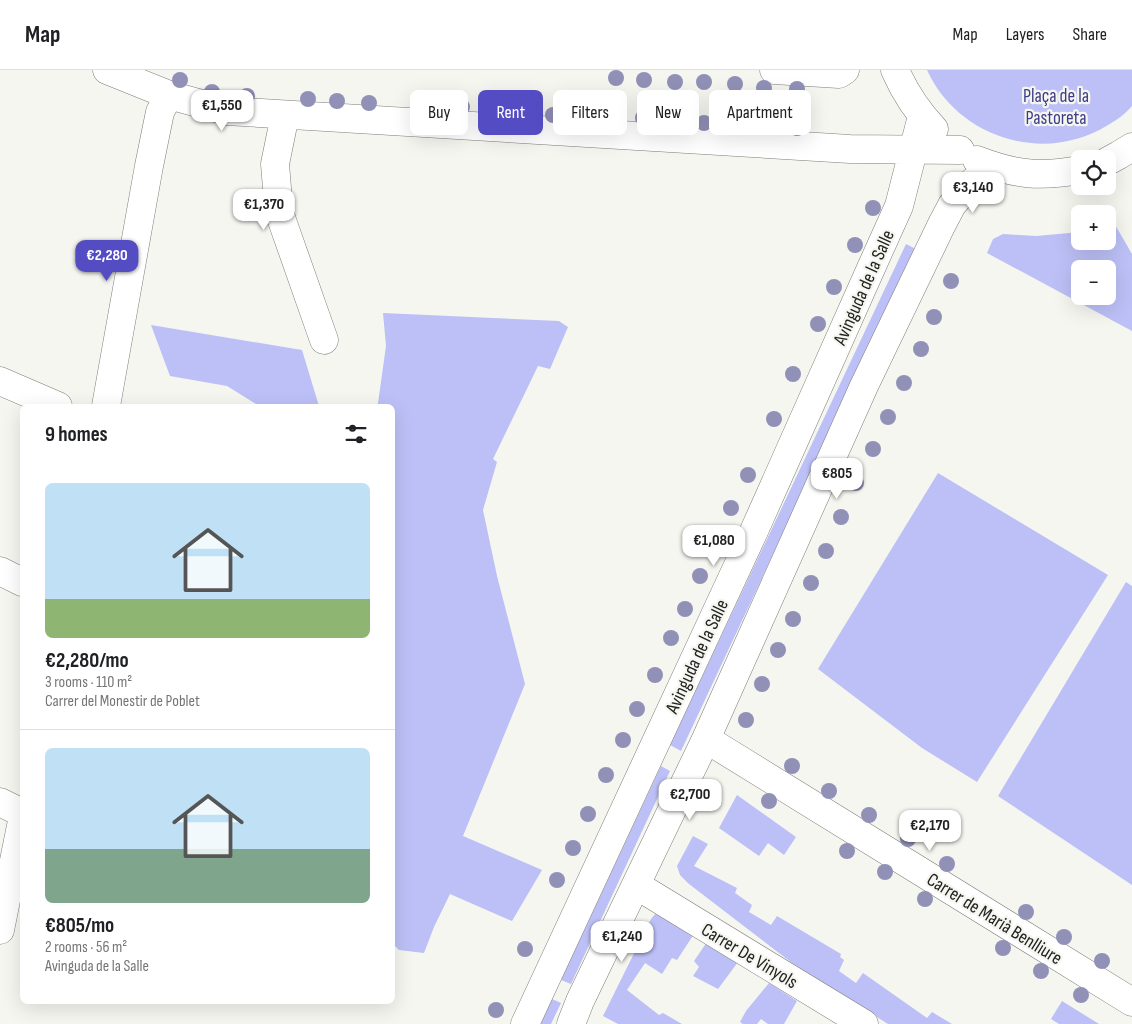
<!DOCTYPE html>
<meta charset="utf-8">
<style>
body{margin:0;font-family:"Sofia Sans Condensed",sans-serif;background:#f2f2f2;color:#202124;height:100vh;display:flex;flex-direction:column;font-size:19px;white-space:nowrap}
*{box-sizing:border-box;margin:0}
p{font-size:16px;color:#757577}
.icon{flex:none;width:28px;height:28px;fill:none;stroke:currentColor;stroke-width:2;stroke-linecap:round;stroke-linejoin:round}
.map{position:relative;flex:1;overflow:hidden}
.sheet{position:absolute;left:20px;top:334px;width:375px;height:600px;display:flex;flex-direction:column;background:#fff;border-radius:8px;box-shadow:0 5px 20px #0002}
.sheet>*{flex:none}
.top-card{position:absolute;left:410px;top:20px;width:475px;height:45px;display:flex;gap:10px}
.controls{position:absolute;left:1071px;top:80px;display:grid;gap:10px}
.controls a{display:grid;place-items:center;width:45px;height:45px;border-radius:8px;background:#fff;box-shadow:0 5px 20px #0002;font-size:25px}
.price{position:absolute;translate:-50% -42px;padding:0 11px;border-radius:10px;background:#fff;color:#222;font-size:16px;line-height:32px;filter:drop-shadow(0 1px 2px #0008)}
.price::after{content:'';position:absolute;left:50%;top:30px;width:15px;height:11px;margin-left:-8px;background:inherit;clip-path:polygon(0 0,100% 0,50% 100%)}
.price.active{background:#544cc3;color:#fff}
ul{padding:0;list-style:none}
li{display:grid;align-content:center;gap:10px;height:265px;padding:0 25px}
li+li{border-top:1px solid #e0e0e0}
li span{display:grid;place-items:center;height:155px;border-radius:8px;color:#555}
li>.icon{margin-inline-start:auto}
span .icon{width:90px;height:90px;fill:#fffc;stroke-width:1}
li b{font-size:21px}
h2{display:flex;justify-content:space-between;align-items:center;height:60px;padding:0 25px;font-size:21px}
.chip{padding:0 18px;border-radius:8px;background:#fff;box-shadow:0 5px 20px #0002;font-size:18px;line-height:45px}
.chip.active{background:#544cc3;color:#fff}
header{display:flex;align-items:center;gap:30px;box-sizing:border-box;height:70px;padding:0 25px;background:#fff;border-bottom:1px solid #e0e0e0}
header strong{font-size:24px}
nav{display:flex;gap:28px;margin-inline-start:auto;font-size:18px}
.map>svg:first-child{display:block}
</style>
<header>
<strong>Map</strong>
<nav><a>Map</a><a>Layers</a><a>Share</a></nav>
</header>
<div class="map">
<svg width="1132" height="954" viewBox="0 0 1132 954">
<rect width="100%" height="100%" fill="#f5f6f0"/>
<path fill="#bcc0f6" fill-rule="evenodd" d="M927,0H1132V36C1125,44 1117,50 1108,55C1044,95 958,68 927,0Z
M1114,153L1132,184V261L987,183L993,169L1003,164L1036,166L1080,162V171H1108V155ZM1080,199H1108V226H1080Z
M906,174L916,179L681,681L670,675Z
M383,243L559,251L568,257L550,299L538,296L493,389L497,392L483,440L497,506L525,614L463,766L542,800L512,851L450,824L434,857L424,883L399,880L393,874L392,336H377L378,333L386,276Z
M151,255L302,280L319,336H255L256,334L227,316L170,306Z
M938,403L1108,505L977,712L922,678L818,599Z
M1126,512L1132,516V815L998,726Z
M661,696L670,701L571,914L561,910Z
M737,725L796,767L784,785L768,773L759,786L719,758Z
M693,766L708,774L694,796L737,818L735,823L752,835L749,842L771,855L777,846L841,884L840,887L844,890L839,901L856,913L863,903L927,948L932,942L952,954H888L792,893L689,814L680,805L677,796Z
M655,844L664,846L694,864L677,890L672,888L662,904L645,893L627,920L659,945L663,943L682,954H618L603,946L651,849Z
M707,872L738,892L718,919L693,906L699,897L694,891Z
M769,913L797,931L784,954H768L761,949L757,954H743L740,952L746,941Z
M552,929L561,933L551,954H540Z
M1062,931L1099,954H1059L1051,949Z"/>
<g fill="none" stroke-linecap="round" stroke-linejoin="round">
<g stroke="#7d7e79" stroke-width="29">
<path id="minor" d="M107,0L169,25L227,41L850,79L960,80
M774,0L839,4L845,0
M895,0C905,23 917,41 934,59
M285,45L275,94L279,142L324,270
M977,90C1016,105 1039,107 1080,100
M1108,91L1119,85L1132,77
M0,311L58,336
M106,336L149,96L160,42L169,25
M0,501L22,512
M706,669L1132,932
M0,732L22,743
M636,815L864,954
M0,860L22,751
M525,954L754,461L872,196L899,136L922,46
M571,954L580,931L706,669L864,316L941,156L952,135L970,114L994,96"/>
</g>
<use href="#minor" stroke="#fff" stroke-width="28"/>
</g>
<g fill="#9190b7">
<circle cx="616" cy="8" r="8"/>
<circle cx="180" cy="10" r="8"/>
<circle cx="644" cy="10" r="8"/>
<circle cx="675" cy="12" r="8"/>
<circle cx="704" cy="12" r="8"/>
<circle cx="735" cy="14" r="8"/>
<circle cx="764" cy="18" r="8"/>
<circle cx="797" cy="19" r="8"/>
<circle cx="212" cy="22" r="8"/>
<circle cx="247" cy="26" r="8"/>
<circle cx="308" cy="29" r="8"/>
<circle cx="337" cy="31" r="8"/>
<circle cx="369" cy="33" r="8"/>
<circle cx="432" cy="37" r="8"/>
<circle cx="462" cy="37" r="8"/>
<circle cx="492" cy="40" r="8"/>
<circle cx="523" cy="42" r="8"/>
<circle cx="553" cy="45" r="8"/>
<circle cx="583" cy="45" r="8"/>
<circle cx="611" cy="47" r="8"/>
<circle cx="643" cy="48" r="8"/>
<circle cx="673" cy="50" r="8"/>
<circle cx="704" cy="53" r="8"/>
<circle cx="732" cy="53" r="8"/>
<circle cx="763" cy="56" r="8"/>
<circle cx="797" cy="58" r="8"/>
<circle cx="873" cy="138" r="8"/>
<circle cx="855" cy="175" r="8"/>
<circle cx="951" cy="211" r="8"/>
<circle cx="834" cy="217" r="8"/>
<circle cx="934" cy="247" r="8"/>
<circle cx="818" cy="254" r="8"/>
<circle cx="921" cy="279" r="8"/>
<circle cx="793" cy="304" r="8"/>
<circle cx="904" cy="313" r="8"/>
<circle cx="888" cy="347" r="8"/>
<circle cx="774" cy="349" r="8"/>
<circle cx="873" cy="379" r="8"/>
<circle cx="748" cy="405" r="8"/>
<circle cx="856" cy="413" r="8"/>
<circle cx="731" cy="438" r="8"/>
<circle cx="841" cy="447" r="8"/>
<circle cx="714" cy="473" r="8"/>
<circle cx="826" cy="481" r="8"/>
<circle cx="700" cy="506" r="8"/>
<circle cx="811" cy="513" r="8"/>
<circle cx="685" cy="539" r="8"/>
<circle cx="793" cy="549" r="8"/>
<circle cx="671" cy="568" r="8"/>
<circle cx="778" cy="580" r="8"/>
<circle cx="655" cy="605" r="8"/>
<circle cx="762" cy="614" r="8"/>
<circle cx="637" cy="639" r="8"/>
<circle cx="746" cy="650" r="8"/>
<circle cx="623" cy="670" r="8"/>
<circle cx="792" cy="696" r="8"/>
<circle cx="606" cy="705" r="8"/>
<circle cx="829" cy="721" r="8"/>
<circle cx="769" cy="731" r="8"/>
<circle cx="588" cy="744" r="8"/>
<circle cx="869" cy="745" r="8"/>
<circle cx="908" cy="769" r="8"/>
<circle cx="573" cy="778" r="8"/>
<circle cx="847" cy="781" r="8"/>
<circle cx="947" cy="794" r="8"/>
<circle cx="885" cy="802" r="8"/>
<circle cx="557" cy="810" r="8"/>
<circle cx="925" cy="829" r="8"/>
<circle cx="1026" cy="842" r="8"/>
<circle cx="1064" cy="867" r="8"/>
<circle cx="1003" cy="878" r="8"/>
<circle cx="525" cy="879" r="8"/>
<circle cx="1102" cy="891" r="8"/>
<circle cx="1041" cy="901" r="8"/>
<circle cx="1081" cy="925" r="8"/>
<circle cx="496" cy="940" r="8"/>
</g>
<g text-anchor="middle" stroke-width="4.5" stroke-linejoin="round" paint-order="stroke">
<g font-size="19" fill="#3f3c89" stroke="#f5f6f0">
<text x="1056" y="32">Plaça de la<tspan x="1056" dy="22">Pastoreta</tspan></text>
</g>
<g font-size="19" fill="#222220" stroke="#f5f6f0">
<text transform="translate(863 217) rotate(-66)" y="7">Avinguda de la Salle</text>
<text transform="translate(696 586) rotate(-65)" y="7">Avinguda de la Salle</text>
<text transform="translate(995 848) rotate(32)" y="7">Carrer de Marià Benlliure</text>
<text transform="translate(750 885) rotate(31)" y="7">Carrer De Vinyols</text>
</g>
</g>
</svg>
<div class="controls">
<a><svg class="icon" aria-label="locate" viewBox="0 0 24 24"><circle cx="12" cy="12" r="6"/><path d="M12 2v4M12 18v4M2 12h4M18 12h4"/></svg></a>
<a>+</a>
<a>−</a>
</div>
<b class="price" style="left:222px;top:62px">€1,550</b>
<b class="price" style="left:973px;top:144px">€3,140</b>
<b class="price" style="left:264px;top:161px">€1,370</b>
<b class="price active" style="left:107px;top:212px">€2,280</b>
<b class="price" style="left:837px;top:430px">€805</b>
<b class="price" style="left:714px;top:497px">€1,080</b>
<b class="price" style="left:690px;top:751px">€2,700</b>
<b class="price" style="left:930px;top:782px">€2,170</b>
<b class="price" style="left:622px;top:893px">€1,240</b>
<div class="top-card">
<a class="chip">Buy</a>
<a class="chip active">Rent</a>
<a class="chip">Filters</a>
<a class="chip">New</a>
<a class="chip">Apartment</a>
</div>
<section class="sheet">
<h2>9 homes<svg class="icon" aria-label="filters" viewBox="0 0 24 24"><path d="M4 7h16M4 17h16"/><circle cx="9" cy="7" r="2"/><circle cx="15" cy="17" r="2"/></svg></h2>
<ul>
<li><span style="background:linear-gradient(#bfe0f5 75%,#8fb573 0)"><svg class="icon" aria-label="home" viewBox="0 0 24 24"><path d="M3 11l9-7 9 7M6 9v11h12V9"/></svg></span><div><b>€2,280/mo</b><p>3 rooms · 110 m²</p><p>Carrer del Monestir de Poblet</p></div></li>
<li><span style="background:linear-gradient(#bfe0f5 65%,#7fa58c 0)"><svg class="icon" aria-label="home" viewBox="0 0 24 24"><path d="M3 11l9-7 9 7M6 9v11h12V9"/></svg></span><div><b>€805/mo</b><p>2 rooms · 56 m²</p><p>Avinguda de la Salle</p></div></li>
</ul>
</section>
</div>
